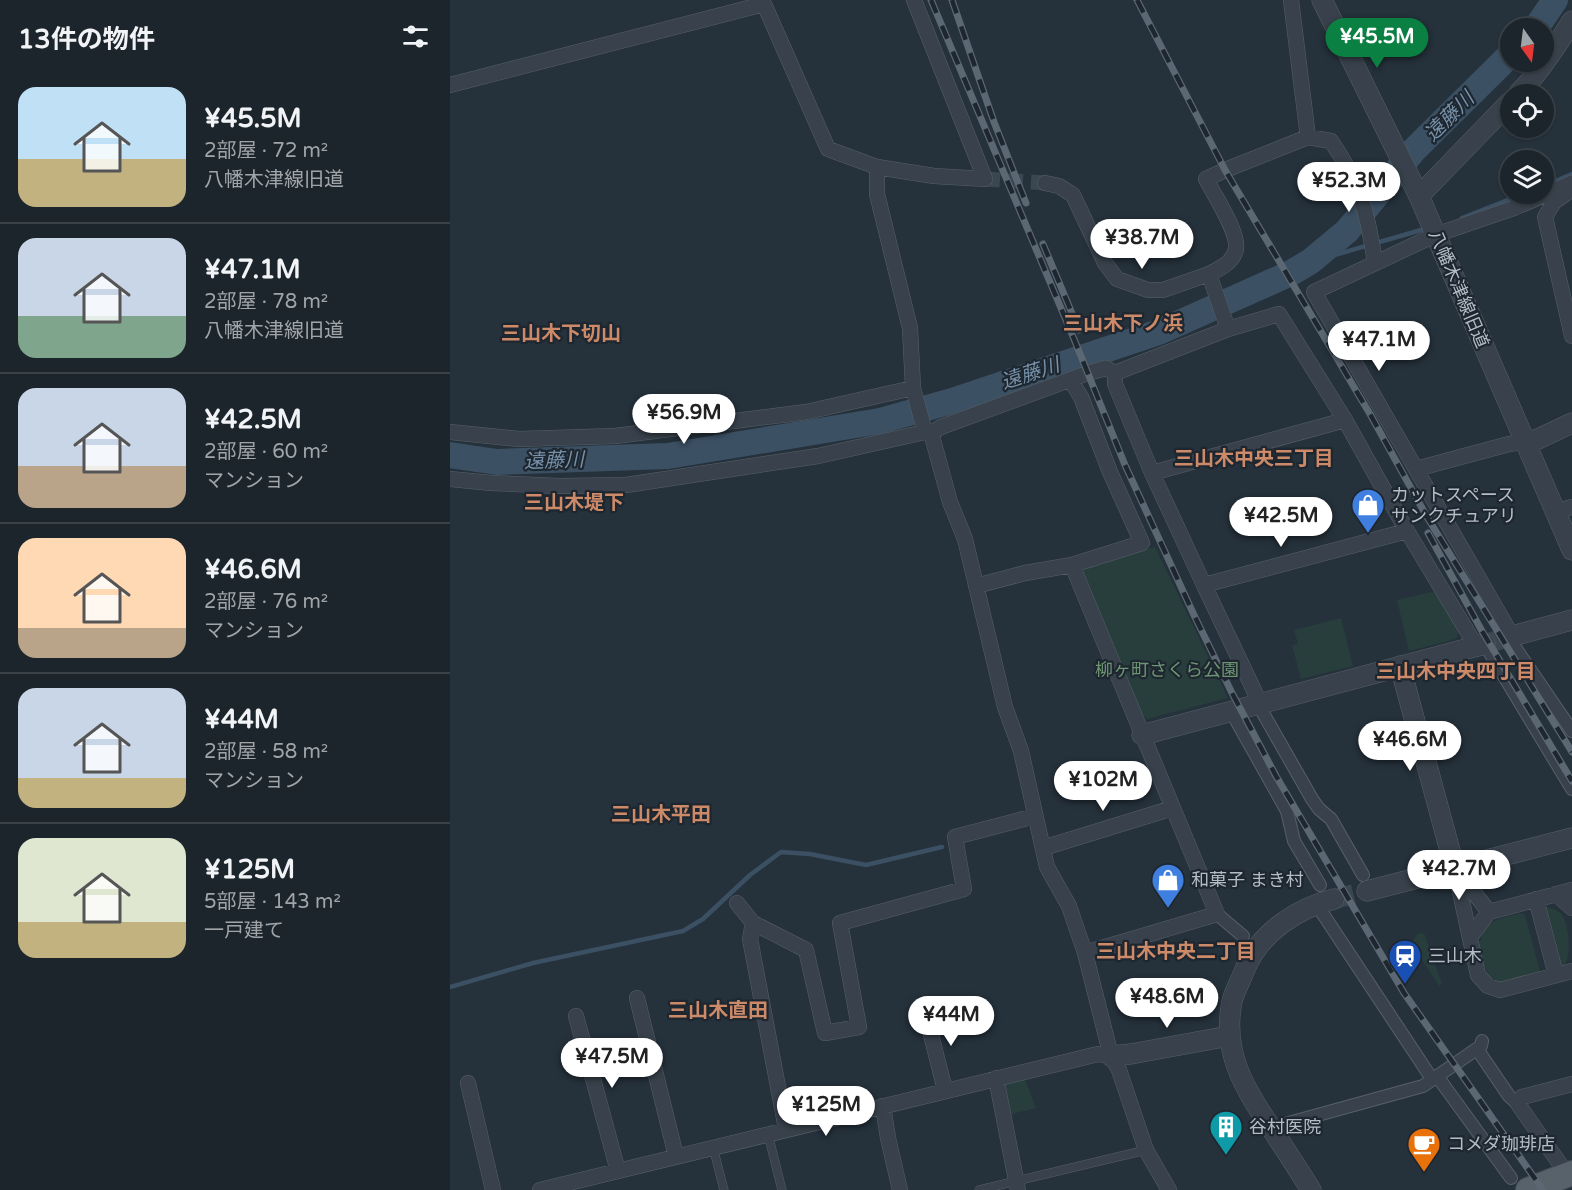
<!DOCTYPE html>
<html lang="ja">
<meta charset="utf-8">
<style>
body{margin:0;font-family:"Varela Round","Noto Sans JP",sans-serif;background:#252d34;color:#f1f3f6;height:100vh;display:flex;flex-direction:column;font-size:22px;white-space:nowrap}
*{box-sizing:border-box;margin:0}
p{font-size:20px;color:#a0a5a9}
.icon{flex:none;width:33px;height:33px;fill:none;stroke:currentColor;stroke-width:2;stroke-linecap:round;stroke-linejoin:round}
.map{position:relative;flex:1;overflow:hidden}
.sheet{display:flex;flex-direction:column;background:#1c252c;width:450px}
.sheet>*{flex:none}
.needle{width:39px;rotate:166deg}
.fabs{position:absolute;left:1050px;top:18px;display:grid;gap:12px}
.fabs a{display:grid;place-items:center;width:54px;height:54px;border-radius:50%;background:#1c252c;box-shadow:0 2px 4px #0004,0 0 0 2px #3a4248;font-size:30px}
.price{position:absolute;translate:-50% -51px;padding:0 14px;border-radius:21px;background:#fff;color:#222;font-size:20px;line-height:39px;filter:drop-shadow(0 2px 3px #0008)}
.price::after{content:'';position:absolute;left:50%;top:36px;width:18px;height:14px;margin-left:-9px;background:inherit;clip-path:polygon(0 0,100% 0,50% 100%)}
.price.current{background:#0b8043;color:#fff}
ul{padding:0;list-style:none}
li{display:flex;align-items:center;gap:18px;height:150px;padding:0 18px}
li+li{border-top:2px solid #3a4248}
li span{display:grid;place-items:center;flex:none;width:168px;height:120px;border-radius:18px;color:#555}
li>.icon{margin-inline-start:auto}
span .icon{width:72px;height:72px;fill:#fffc;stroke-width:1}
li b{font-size:26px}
h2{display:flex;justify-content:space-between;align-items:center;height:72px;padding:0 18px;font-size:26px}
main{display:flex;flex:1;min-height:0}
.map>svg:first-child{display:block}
</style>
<main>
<section class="sheet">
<h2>13件の物件<svg class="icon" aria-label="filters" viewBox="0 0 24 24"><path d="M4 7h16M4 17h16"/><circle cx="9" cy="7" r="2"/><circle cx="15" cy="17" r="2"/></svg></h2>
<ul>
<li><span style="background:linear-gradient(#bfe0f5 60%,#c2b280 0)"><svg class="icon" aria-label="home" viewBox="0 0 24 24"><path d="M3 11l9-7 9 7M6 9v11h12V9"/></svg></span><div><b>¥45.5M</b><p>2部屋 · 72 m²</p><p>八幡木津線旧道</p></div></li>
<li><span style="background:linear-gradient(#c9d6e8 65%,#7fa58c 0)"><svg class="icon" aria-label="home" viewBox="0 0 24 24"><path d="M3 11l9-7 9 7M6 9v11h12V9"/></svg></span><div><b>¥47.1M</b><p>2部屋 · 78 m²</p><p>八幡木津線旧道</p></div></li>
<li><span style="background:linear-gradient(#c9d6e8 65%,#b9a48a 0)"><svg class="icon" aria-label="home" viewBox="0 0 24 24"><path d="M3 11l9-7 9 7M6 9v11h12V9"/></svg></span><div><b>¥42.5M</b><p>2部屋 · 60 m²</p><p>マンション</p></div></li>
<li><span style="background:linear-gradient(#ffd9b3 75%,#b9a48a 0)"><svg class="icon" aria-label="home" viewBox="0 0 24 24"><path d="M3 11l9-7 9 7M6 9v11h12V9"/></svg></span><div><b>¥46.6M</b><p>2部屋 · 76 m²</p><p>マンション</p></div></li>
<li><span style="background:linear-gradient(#c9d6e8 75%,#c2b280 0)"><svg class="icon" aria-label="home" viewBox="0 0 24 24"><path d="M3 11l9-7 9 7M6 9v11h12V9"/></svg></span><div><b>¥44M</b><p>2部屋 · 58 m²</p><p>マンション</p></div></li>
<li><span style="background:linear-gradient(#dfe7d0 70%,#c2b280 0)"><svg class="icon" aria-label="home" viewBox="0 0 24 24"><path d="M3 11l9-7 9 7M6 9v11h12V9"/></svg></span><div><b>¥125M</b><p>5部屋 · 143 m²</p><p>一戸建て</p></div></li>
</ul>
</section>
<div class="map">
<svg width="1122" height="1190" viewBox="0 0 1122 1190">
<rect width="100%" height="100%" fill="#25313b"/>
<path fill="#283e3d" d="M705,547L778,698L697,719L690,715L630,573L634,563Z
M986,591L1009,631L1006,639L959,651L947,600Z
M891,618L903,666L851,679L842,645L848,644L844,630Z
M1096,907C1102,908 1108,910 1112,915C1120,927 1122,960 1112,968Z
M1071,913L1075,915L1090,971C1084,976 1053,986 1046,981C1029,969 1023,937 1040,924C1049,917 1061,916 1071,913Z
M974,933L992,984L989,986L964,947L963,940L968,934Z
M574,1077L586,1108L558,1115L551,1082Z"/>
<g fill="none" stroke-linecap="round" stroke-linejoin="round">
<path stroke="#3b5063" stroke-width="4.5" d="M1094,186L1122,174
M1012,218L1073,194
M857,263L978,228
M0,987L83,963L233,931L253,919L300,875L331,852L360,854L416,865L492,847"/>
<path stroke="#3b5063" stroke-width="26" d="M1086,28L1105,0
M0,455L47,462L218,456L430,421L502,401L709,332L841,273L861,261L897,231L964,150L1060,55"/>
<path stroke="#3a4650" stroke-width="15" stroke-dasharray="15 8" stroke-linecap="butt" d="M535,179L595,183"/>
<path stroke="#3a4650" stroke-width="20" stroke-dasharray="20 10" stroke-linecap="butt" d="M1035,644L1062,636
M884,899L917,891"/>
<g stroke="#576069" stroke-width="9">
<path id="service" d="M318,1134L332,1190
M263,1147L274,1190
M529,1190L696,1150"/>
</g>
<g stroke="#576069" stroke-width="14">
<path id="pedestrian" d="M1064,646L1122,731
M1040,653L1122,789
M813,713L862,799L869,809L881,819L913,875
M786,720L837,811L844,841L870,885
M867,905L982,1079
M767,914L793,936
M1027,1049L1059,1096L1068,1104
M987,1076L1061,1178
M835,1124L973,1086L1031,1046L1032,1041"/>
</g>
<g stroke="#576069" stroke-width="16">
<path id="minor" d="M841,0L858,137
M0,85L314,4L378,149L427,167L484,176L535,179L464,0
M427,167V194L460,328L463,388L475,432
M595,183L609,186L623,195L655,263L667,279L698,290H713L759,274L778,329
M1118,192L1104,202L1095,217L1122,336
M759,274C769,269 783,263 786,249C789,232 764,195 756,179L775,170L858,137L881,141C910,183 918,214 925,263
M665,373V384L702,473L754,585L957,531L1026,646
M621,381L631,397L660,472L692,543L622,565
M0,432L69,439L165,436L356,412L463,388
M483,432V440L500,502L515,539L555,707L571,751L597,867L619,906L635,953
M966,469L1059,444L1074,442
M702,473L895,420
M0,479L41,483L110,486L176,485L368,456L475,432H483L491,427L638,373L656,368L665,373L778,329L829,314L895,420L957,531
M1104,512L1122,507
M754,585L810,703
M526,586L575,573L622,565L767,914L635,953L661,1056L669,1070L696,1150L719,1190
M1062,636L864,292L985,235L1064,208L1122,183
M593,848L723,808
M1005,869L1028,975L1038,986L1050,990L1122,971
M1008,872L1039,912
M1106,894L1122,908
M1086,899L1106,975
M287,903L303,923L356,950L375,1033L409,1027L390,923L514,889L505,837L585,816
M303,923L300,939L336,1129
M1021,936L1039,912L1122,890
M187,998L226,1156
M475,1011L495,1090
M126,1016L168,1171
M546,1078L568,1190
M18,1083L43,1190
M433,1106L438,1138L450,1190
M1117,1174L1068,1104L1072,1097L1122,1084
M90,1190L648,1054L661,1056"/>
</g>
<g stroke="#576069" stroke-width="21">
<path id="tertiary" d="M872,0L969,196L1122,550
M1068,94C1089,73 1106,47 1122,21
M969,196L1060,102
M1074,442L1088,439L1122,423
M1062,636L1122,620
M950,666L1005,869
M692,735L1035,644
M917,891L1122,838
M661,1056L681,1054L779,1036
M861,1190C848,1169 835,1149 821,1128C794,1087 772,1053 782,1001C785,990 792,978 796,967C811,932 848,908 884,899"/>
</g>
<g stroke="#454e57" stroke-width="26">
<path id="primary" d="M1078,1190L1122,1173"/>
</g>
<use href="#service" stroke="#39424c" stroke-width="8"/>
<use href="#pedestrian" stroke="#39424c" stroke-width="12"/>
<use href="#minor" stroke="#39424c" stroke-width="15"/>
<use href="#tertiary" stroke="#39424c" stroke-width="20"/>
<use href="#primary" stroke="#57626b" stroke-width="24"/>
<g stroke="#5b6772" stroke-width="7">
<path id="rail" d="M481,0L624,339L675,465L744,615L782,693L826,776L954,993L1093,1190
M502,0L544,122L576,203
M687,0L775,170L920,414L977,517L1122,752
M593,244L629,330
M978,533L1032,631L1122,781"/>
</g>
<use href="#rail" stroke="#1e2730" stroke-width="4.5" stroke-dasharray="14" stroke-linecap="butt"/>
</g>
<defs>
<g id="shop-pin" transform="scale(1.725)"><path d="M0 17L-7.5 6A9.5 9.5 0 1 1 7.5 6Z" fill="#3f7fe0" stroke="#1e2730"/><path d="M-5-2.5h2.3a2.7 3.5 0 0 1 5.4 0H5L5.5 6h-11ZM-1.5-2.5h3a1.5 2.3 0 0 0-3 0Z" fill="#fff"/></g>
<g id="station-pin" transform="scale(1.725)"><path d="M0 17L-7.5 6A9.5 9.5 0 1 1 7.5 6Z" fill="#1a4fb4" stroke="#1e2730"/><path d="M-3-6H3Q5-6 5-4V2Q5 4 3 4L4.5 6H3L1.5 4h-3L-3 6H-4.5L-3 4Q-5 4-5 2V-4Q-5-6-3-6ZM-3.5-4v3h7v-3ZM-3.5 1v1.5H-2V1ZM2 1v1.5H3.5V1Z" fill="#fff"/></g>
<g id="building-pin" transform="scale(1.725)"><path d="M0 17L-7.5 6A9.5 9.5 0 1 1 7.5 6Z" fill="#0f9aa8" stroke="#1e2730"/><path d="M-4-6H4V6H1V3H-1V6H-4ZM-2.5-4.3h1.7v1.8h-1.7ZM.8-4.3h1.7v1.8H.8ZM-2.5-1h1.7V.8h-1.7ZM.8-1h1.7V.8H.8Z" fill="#fff"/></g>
<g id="cafe-pin" transform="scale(1.725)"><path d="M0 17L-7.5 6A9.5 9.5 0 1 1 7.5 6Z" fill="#e8710a" stroke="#1e2730"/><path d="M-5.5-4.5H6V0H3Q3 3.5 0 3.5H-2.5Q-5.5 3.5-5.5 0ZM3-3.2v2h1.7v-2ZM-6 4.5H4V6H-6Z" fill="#fff"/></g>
</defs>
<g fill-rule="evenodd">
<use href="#shop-pin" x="918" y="505"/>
<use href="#shop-pin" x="718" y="880"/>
<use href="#station-pin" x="955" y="956"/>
<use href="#building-pin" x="776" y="1127"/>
<use href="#cafe-pin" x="974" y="1144"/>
</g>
<g text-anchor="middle" stroke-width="4.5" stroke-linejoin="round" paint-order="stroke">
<g font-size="18" fill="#b4bdc7" stroke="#1e2730">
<text transform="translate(1009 289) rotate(67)" y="6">八幡木津線旧道</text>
</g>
<g font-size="18" fill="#b4bdc7" stroke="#1e2730" text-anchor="start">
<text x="941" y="501">カットスペース<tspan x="941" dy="21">サンクチュアリ</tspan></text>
<text x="741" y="886">和菓子 まき村</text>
<text x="978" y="962">三山木</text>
<text x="799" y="1133">谷村医院</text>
<text x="997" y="1150">コメダ珈琲店</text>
</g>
<g font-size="18" fill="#6d9672" stroke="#1e2730">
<text x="717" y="676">柳ヶ町さくら公園</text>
</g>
<g font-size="20" font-style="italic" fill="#7691a9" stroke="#1e2730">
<text transform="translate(999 116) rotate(-45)" y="7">遠藤川</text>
<text transform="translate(580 373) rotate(-18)" y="7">遠藤川</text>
<text transform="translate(104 460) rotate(-2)" y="7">遠藤川</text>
</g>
<g font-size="20" font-weight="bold" fill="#cd8a69" stroke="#1e2730">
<text x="673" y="330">三山木下ノ浜</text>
<text x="111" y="340">三山木下切山</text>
<text x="804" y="465">三山木中央三丁目</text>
<text x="124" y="509">三山木堤下</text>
<text x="1006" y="678">三山木中央四丁目</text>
<text x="211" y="821">三山木平田</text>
<text x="726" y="958">三山木中央二丁目</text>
<text x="268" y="1017">三山木直田</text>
</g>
</g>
</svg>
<div class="fabs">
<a><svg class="needle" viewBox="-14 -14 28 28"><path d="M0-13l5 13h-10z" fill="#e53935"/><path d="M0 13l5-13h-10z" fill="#a0a5a9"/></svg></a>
<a><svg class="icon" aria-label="locate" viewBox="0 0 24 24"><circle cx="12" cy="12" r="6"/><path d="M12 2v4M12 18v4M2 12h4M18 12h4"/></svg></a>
<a><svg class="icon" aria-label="layers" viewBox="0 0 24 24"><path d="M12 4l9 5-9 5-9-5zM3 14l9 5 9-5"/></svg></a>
</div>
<b class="price current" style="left:927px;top:69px">¥45.5M</b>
<b class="price" style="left:899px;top:213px">¥52.3M</b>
<b class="price" style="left:692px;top:270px">¥38.7M</b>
<b class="price" style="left:929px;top:372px">¥47.1M</b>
<b class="price" style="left:234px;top:445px">¥56.9M</b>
<b class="price" style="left:831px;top:548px">¥42.5M</b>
<b class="price" style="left:960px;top:772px">¥46.6M</b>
<b class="price" style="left:653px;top:812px">¥102M</b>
<b class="price" style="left:1009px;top:901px">¥42.7M</b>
<b class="price" style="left:717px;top:1029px">¥48.6M</b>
<b class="price" style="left:501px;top:1047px">¥44M</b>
<b class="price" style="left:162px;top:1089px">¥47.5M</b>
<b class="price" style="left:376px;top:1137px">¥125M</b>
</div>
</main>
